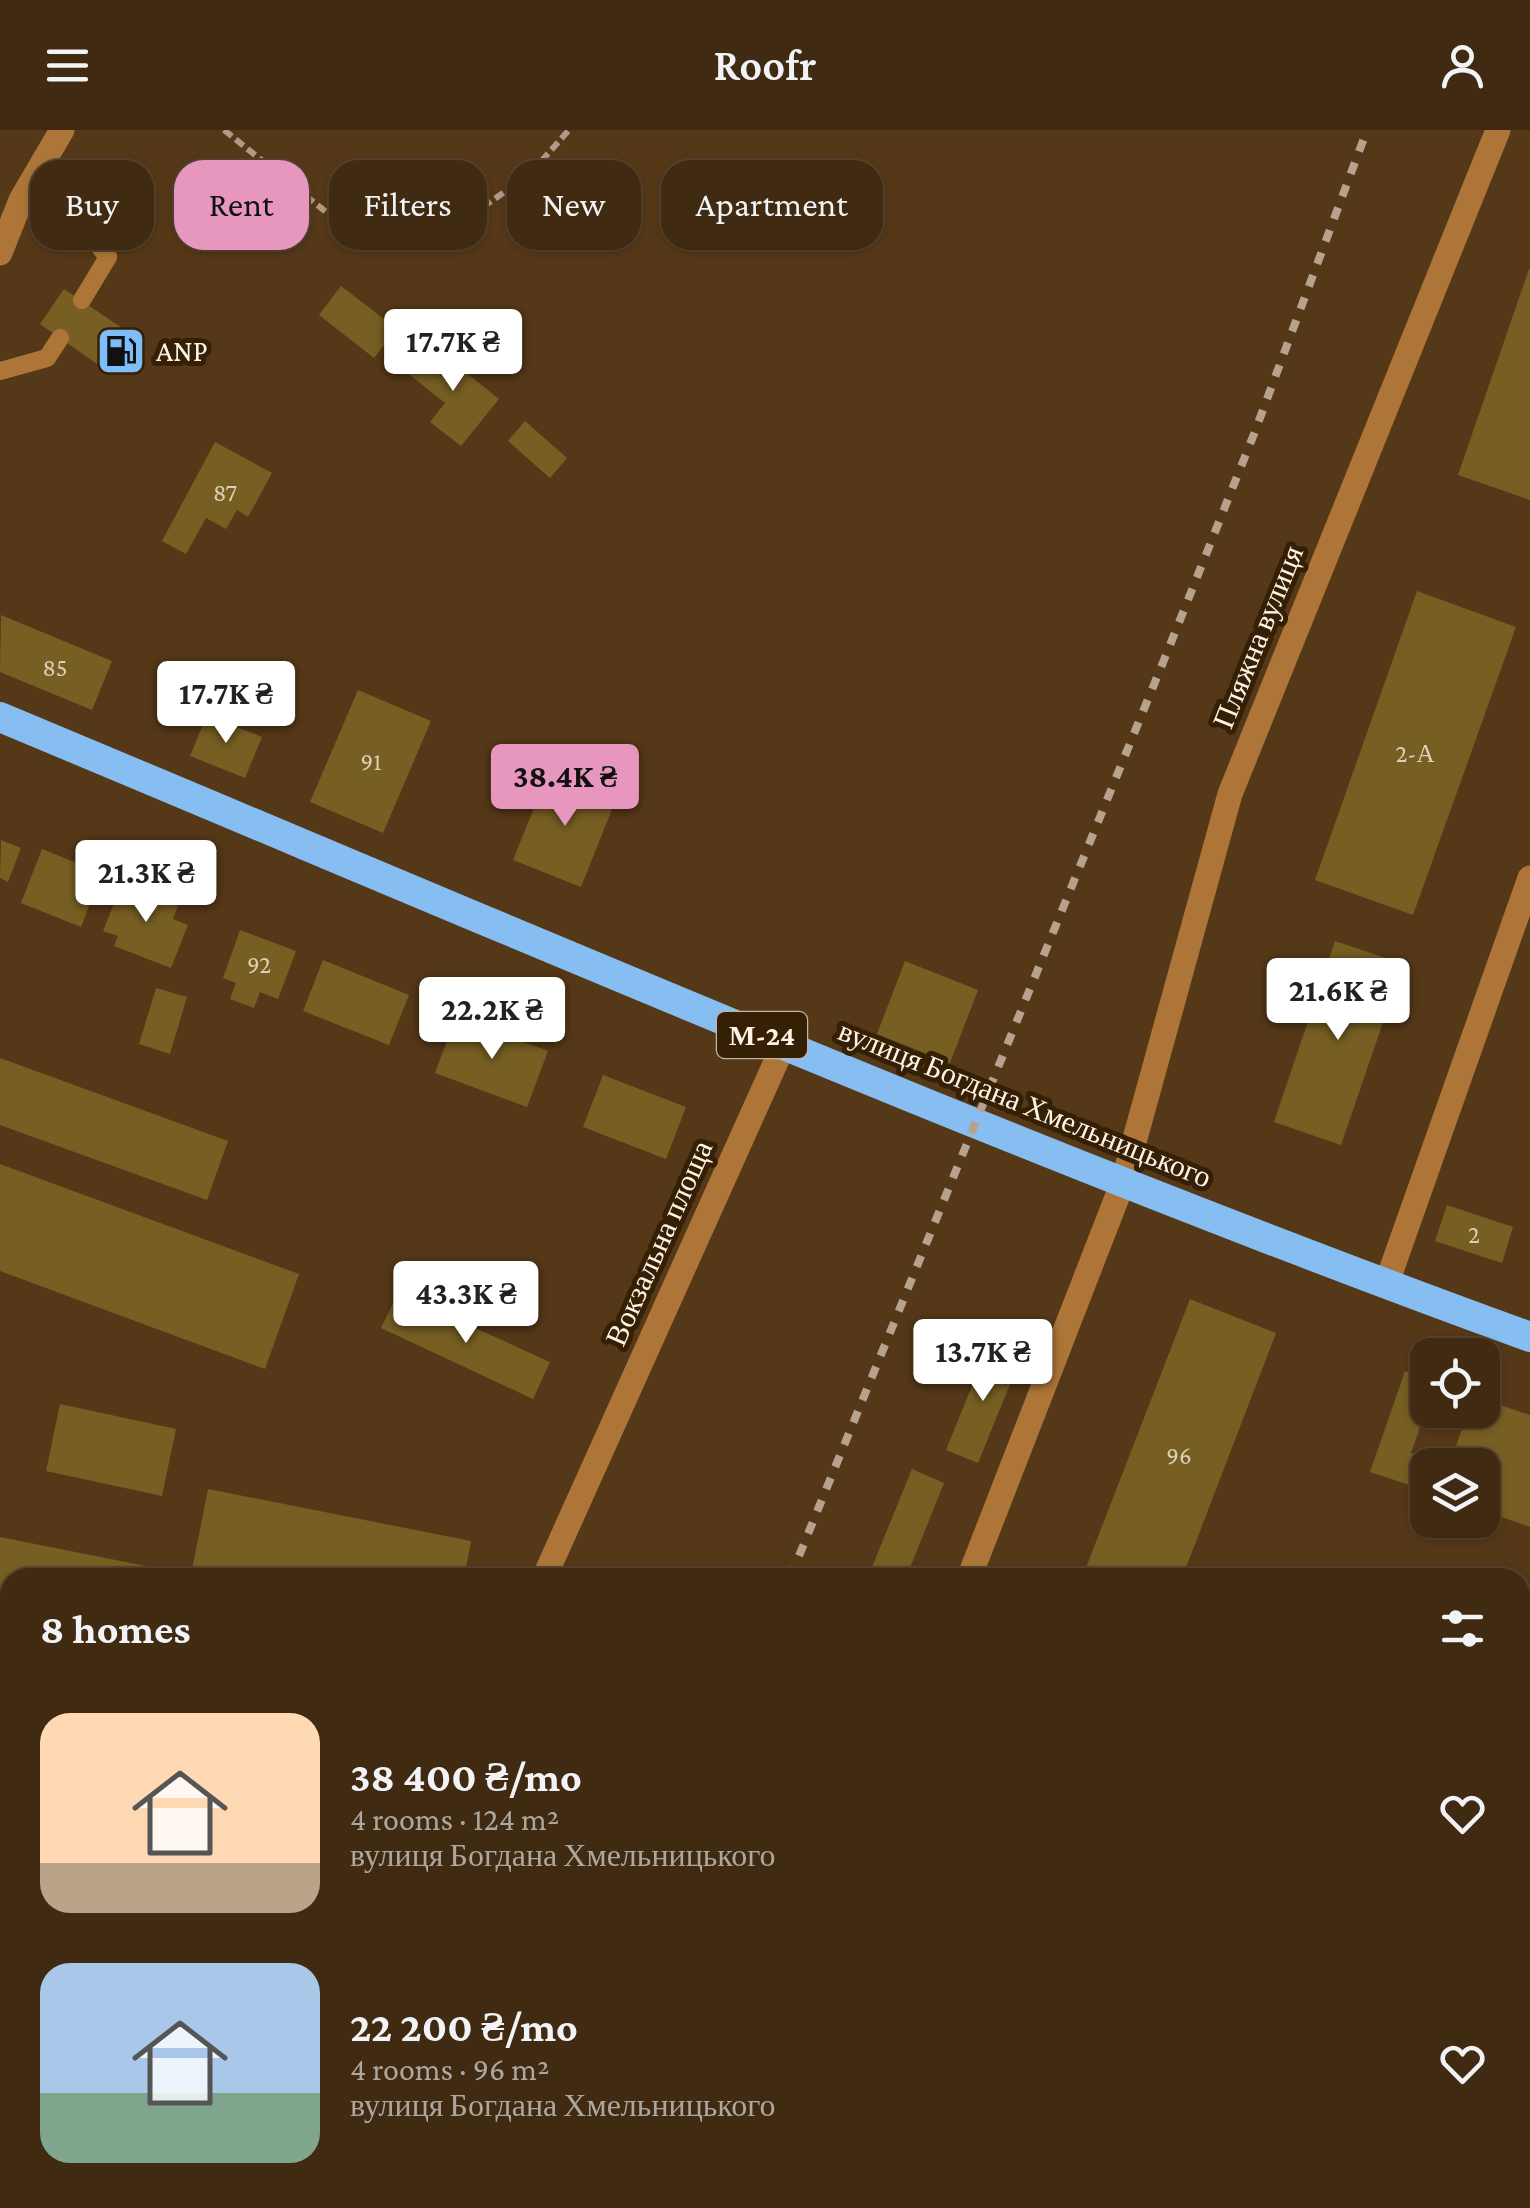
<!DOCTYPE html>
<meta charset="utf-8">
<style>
body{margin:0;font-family:"Crimson Pro",serif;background:#4b361f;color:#f1f3f6;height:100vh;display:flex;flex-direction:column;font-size:38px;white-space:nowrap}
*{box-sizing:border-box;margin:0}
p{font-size:32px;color:#aea79f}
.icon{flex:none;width:55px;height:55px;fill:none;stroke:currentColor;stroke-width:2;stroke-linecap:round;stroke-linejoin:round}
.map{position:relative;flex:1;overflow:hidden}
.panel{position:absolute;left:0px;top:1438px;width:1530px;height:642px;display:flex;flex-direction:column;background:#402a11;border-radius:30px 30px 0 0;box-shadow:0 2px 8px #0004,0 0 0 2px #594631}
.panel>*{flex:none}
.banner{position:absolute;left:30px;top:30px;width:1000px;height:90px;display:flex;gap:20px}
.buttons{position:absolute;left:1410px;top:1208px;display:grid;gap:20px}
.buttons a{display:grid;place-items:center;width:90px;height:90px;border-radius:20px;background:#402a11;box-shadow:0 2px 8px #0004,0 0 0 2px #594631;font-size:50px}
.price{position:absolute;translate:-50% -85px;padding:0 22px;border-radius:10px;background:#fff;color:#222;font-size:32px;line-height:65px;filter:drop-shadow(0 2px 5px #0008)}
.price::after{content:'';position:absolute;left:50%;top:60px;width:30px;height:22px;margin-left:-15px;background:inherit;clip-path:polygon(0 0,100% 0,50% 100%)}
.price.current{background:#e797bd;color:#111}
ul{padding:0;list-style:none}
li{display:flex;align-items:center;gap:30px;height:250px;padding:0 40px}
li span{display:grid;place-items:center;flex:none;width:280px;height:200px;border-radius:30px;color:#555}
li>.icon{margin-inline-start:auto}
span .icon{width:120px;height:120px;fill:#fffc;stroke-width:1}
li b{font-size:42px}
h2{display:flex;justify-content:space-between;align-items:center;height:120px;padding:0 40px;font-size:42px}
.pill{padding:0 35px;border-radius:30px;background:#402a11;box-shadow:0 2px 8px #0004,0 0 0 2px #594631;font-size:35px;line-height:90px}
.pill.current{background:#e797bd;color:#111}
header{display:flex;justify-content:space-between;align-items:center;height:130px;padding:0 40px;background:#402a11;font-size:45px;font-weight:600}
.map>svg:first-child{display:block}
</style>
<header><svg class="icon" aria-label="menu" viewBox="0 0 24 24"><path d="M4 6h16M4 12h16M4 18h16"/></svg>Roofr<svg class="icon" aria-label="person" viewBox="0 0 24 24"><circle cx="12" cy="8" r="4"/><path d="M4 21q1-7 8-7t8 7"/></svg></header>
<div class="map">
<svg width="1530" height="2078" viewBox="0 0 1530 2078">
<rect width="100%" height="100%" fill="#553817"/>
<path fill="#775f23" d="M1529,139H1530V370L1458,345Z
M341,156L397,199L374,228L319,185Z
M64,159L122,198L118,204L138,217L124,238L104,224L97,234L40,194Z
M429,213L499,269L461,316L430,292L445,273L406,242Z
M525,291L567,328L550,348L508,311Z
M215,312L272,343L248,387L237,380L226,399L206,388L186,424L162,411Z
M1417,461L1516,497L1413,785L1315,750Z
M1,485L112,531L92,580L0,542Z
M358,560L431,591L383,703L310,672Z
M207,585L262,607L245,648L190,626Z
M549,641L616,669L581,757L513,730Z
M1,710L21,718L8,752L0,748Z
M42,719L102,743L81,797L21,773Z
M123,751L179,773L173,789L188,795L171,838L114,816L118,806L103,801Z
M240,800L296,821L278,869L260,862L254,878L230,869L236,853L223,848Z
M1335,811L1403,834L1341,1015L1274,992Z
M323,830L409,865L389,915L303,881Z
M905,831L978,860L950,933L877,904Z
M156,858L187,867L170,924L139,914Z
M456,887L548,921L527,977L435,943Z
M0,928L228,1011L207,1070L0,995Z
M603,945L686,977L666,1029L583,997Z
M0,1034L299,1144L265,1239L0,1141Z
M1447,1075L1513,1097L1502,1133L1435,1111Z
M398,1163L550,1232L533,1269L381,1198Z
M1190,1169L1276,1203L1182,1448H1082Z
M989,1214L1021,1227L978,1333L946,1320Z
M1405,1241L1428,1249V1275L1411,1323L1446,1334L1428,1335V1361L1370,1342Z
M1482,1269L1530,1285V1397L1482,1380V1335H1450L1468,1280H1482Z
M60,1274L176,1299L162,1366L46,1341Z
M912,1339L944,1353L906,1448H898L872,1437Z
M208,1359L471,1411L464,1448H10V1488L0,1487V1407L191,1445Z
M10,1736V1889L0,1886V1767Z
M0,1932L10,1935V2070H20L18,2078H0Z
M124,2070H240L237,2078H121Z
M813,2070H845L842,2078H809Z
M1165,2070H1233L1242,2078H1159Z"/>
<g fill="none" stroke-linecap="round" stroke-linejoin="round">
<path stroke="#af9b85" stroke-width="6" stroke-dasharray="10 5" stroke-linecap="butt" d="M224,0L341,94L447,102L529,45L569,0"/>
<path stroke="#ad7638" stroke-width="18" d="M21,70L72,84L108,127L82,170
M0,241L47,228L60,208"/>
<path stroke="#ad7638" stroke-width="25" d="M0,123L21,70L62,0
M1386,1155L1530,748
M969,1448L1123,1052L1230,664L1498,0
M1348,2070L1358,2078
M290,2078L293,2070
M726,2078L729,2070"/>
<path stroke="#ad7638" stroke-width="25" d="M544,1448L784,914
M0,1551L10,1554"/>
<path stroke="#87bef1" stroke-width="30" d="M0,587C508,799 1013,1019 1530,1207"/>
<path stroke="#b6a28d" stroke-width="8" stroke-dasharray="12 12" stroke-linecap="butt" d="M790,1448L1166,525L1254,304L1367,0
M538,2078L542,2070"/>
</g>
<defs>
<g id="fuel-square" transform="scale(2.5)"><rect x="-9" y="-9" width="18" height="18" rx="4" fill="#7dbef9" stroke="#362005"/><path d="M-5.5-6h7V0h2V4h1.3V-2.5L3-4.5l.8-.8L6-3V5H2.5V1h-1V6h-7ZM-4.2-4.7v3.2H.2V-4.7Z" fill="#111"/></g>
</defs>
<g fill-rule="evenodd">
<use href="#fuel-square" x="121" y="221"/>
</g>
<g text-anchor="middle" stroke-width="10" stroke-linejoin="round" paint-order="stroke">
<g font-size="25" fill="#ddceb6">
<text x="225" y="371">87</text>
<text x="55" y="546">85</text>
<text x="1415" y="632">2-А</text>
<text x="371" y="640">91</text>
<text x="259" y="843">92</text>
<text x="1474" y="1113">2</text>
<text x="1179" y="1334">96</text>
</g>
<rect fill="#362005" stroke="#c3b4a3" stroke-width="2.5" x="717" y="882" width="90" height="46" rx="8"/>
<g font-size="28" font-weight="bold" fill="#fff3e7">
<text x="762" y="915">М-24</text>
</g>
<g font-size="30" fill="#fff3e7" stroke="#362005" text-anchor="start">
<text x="156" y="231">ANP</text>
</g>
<g font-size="30" fill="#fff3e7" stroke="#362005">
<text transform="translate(1258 507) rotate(-68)" y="10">Пляжна вулиця</text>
<text transform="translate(1025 974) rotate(22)" y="10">вулиця Богдана Хмельницького</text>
<text transform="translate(659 1113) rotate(-66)" y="10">Вокзальна площа</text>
</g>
</g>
</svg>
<div class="buttons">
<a><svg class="icon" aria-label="locate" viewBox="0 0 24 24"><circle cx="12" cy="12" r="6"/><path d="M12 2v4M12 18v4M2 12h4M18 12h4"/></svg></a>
<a><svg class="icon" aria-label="layers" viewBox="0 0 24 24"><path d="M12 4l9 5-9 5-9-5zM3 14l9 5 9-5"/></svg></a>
</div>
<b class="price" style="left:453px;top:264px">17.7K ₴</b>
<b class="price" style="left:226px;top:616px">17.7K ₴</b>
<b class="price current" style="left:565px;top:699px">38.4K ₴</b>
<b class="price" style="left:146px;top:795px">21.3K ₴</b>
<b class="price" style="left:1338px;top:913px">21.6K ₴</b>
<b class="price" style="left:492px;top:932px">22.2K ₴</b>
<b class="price" style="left:466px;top:1216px">43.3K ₴</b>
<b class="price" style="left:983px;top:1274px">13.7K ₴</b>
<div class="banner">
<a class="pill">Buy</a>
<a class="pill current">Rent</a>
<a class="pill">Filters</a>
<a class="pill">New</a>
<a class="pill">Apartment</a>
</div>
<section class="panel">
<h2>8 homes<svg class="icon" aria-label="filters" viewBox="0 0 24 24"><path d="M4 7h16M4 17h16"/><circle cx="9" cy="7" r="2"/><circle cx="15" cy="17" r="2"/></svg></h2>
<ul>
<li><span style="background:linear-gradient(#ffd9b3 75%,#b9a48a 0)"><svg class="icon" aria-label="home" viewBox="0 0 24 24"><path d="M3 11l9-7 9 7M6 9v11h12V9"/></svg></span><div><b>38 400 ₴/mo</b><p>4 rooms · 124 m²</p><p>вулиця Богдана Хмельницького</p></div><svg class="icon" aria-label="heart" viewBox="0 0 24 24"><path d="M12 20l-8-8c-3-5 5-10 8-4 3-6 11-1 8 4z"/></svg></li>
<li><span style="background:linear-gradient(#a9c7e8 65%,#7fa58c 0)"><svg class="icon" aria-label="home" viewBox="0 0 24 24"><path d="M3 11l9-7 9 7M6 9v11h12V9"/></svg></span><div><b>22 200 ₴/mo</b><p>4 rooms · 96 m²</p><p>вулиця Богдана Хмельницького</p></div><svg class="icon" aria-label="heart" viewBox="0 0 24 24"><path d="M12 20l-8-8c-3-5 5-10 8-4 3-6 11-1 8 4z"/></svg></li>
</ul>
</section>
</div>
